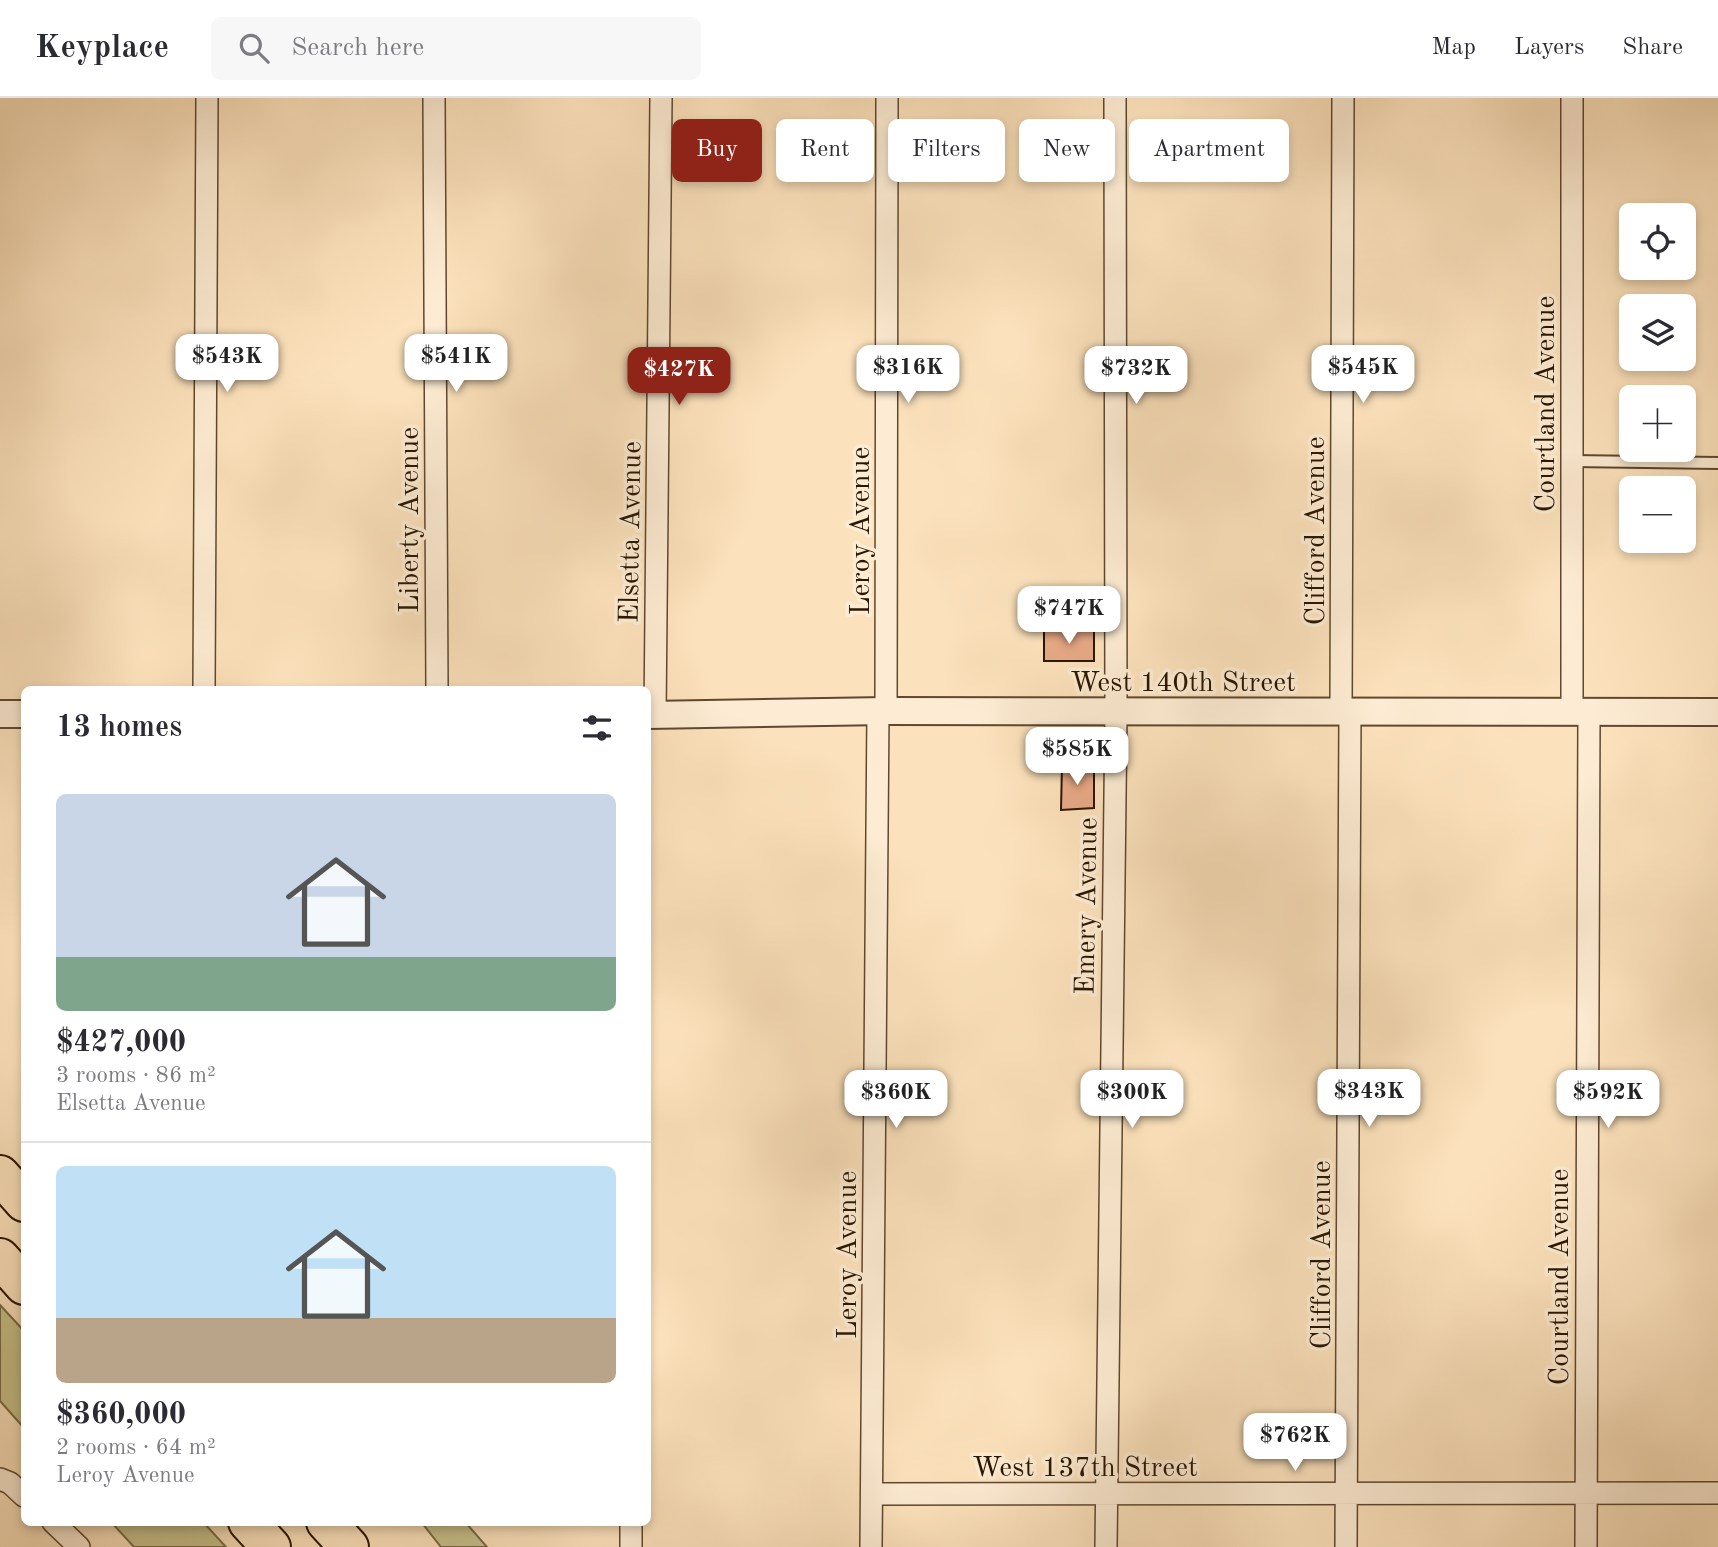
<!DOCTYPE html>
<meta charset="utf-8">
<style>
body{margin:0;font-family:"Old Standard TT",serif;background:#f7f7f7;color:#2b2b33;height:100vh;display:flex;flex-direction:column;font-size:26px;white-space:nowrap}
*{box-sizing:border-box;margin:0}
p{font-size:23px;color:#7c7c81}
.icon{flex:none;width:38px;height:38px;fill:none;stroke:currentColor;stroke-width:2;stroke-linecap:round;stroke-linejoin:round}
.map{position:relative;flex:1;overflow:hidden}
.details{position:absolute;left:21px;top:588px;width:630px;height:840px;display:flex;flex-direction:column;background:#fff;border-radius:10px;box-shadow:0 4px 10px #0003}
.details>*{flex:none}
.guide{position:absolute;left:672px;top:21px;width:665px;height:63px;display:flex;gap:14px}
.tools{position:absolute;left:1619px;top:105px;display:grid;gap:14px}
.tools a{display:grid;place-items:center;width:77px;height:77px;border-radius:10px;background:#fff;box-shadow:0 4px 10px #0003;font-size:35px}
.price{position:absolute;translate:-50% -60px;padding:0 16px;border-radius:14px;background:#fff;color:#222;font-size:23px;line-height:46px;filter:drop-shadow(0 2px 4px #0008)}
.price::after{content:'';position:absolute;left:50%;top:42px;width:21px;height:16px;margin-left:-10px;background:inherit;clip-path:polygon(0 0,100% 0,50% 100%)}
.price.active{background:#8f2418;color:#fff}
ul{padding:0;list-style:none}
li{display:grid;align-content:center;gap:14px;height:371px;padding:0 35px}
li+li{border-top:2px solid #e1e1e2}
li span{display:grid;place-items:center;height:217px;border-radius:10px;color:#555}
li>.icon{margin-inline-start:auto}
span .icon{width:126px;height:126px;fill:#fffc;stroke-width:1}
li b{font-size:30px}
h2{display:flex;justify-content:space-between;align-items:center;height:84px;padding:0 35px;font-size:30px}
.pill{padding:0 24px;border-radius:10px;background:#fff;box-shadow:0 4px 10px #0003;font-size:24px;line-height:63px}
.pill.active{background:#8f2418;color:#fff}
header{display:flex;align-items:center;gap:42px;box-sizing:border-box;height:98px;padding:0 35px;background:#fff;border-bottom:2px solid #e1e1e2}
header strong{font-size:33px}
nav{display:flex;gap:38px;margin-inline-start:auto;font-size:24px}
.search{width:490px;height:63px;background:#f7f7f7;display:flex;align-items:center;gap:18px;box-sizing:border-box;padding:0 24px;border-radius:10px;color:#7c7c81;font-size:26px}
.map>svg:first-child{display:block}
</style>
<header>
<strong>Keyplace</strong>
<div class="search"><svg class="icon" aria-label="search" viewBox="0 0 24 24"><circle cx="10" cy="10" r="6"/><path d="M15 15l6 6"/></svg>Search here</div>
<nav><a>Map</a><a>Layers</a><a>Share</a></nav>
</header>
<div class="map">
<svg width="1718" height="1449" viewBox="0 0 1718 1449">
<rect width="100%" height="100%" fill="#fce2bc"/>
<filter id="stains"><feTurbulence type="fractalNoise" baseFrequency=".00286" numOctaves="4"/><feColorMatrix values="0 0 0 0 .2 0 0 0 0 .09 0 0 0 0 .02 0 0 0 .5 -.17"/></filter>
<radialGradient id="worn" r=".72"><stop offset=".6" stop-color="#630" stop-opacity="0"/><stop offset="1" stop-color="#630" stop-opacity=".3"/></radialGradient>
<path fill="#c7c18b" stroke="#786b46" stroke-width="2" d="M0,1207L24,1233V1330L0,1303Z
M112,1425H204L226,1449H134Z
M422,1425H466L487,1449H441Z"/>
<path fill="#e8aa87" stroke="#291500" stroke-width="2" d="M1044,533H1094V563H1044Z
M1062,666L1089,667L1094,671V710L1061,712Z"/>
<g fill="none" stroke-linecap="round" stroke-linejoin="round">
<g stroke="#5e482f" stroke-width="14">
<path id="service" d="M1572,363L1718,365"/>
</g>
<g stroke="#5e482f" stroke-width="24">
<path id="minor" d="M434,0L437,592
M1572,0V613
M204,592L207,0
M886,613L887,0
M1341,614L1343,0
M655,617L661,0
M0,1381L10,1385L24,1398
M872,1396L1718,1395
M53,1424L79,1449
M631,1449V1424
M871,1449L878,613
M1106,1449L1116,615L1115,0
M1346,1449L1350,614
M1586,1449L1589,615"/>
</g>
<g stroke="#5e482f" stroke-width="30">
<path id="tertiary" d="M0,616H24
M648,617L886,613L1718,614"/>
</g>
<g stroke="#291500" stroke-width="42">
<path id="motorway" d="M0,1077L24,1104
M0,1160L24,1187
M248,1424L271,1449
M326,1424L349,1449"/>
</g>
<use href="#service" stroke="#fdecd3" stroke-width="10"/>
<use href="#minor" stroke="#fdecd3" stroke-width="21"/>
<use href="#tertiary" stroke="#fdecd3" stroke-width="26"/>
<use href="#motorway" stroke="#fce2bc" stroke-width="38"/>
</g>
<g text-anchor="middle" stroke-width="7" stroke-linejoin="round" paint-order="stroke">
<g font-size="28" fill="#291500" stroke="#fdecd3">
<text transform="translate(1544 306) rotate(-90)" y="10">Courtland Avenue</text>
<text transform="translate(408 422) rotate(-90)" y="10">Liberty Avenue</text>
<text transform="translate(859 433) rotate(-90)" y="10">Leroy Avenue</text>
<text transform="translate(1314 433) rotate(-90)" y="10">Clifford Avenue</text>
<text transform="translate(629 434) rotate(-89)" y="10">Elsetta Avenue</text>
<text x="1183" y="593">West 140th Street</text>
<text transform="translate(1085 808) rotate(-89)" y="10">Emery Avenue</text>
<text transform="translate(846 1157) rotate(-90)" y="10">Leroy Avenue</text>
<text transform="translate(1320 1157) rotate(-90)" y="10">Clifford Avenue</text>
<text transform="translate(1558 1179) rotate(-90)" y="10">Courtland Avenue</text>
<text x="1085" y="1378">West 137th Street</text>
</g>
</g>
<rect width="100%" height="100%" filter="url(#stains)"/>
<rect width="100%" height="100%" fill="url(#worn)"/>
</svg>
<div class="tools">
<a><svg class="icon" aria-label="locate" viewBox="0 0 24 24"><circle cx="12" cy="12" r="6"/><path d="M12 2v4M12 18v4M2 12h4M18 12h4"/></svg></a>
<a><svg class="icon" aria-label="layers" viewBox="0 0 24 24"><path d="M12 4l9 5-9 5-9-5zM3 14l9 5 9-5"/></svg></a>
<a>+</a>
<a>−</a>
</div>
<b class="price" style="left:227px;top:296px">$543K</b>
<b class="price" style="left:456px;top:296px">$541K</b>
<b class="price" style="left:908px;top:307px">$316K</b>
<b class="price" style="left:1363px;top:307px">$545K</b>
<b class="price" style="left:1136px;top:308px">$732K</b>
<b class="price active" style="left:679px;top:309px">$427K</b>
<b class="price" style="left:1069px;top:548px">$747K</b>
<b class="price" style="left:1077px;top:689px">$585K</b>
<b class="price" style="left:1369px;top:1031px">$343K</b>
<b class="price" style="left:896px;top:1032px">$360K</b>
<b class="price" style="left:1132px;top:1032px">$300K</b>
<b class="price" style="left:1608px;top:1032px">$592K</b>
<b class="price" style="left:1295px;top:1375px">$762K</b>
<div class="guide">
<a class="pill active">Buy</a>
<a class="pill">Rent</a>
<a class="pill">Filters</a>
<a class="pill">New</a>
<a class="pill">Apartment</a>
</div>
<section class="details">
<h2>13 homes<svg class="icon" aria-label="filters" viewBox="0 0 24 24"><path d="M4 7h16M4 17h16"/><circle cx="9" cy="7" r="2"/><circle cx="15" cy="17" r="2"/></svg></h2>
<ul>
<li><span style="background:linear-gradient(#c9d6e8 75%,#7fa58c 0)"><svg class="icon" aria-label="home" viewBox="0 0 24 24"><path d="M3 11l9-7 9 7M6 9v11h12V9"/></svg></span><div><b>$427,000</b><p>3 rooms · 86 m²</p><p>Elsetta Avenue</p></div></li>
<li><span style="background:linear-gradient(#bfe0f5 70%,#b9a48a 0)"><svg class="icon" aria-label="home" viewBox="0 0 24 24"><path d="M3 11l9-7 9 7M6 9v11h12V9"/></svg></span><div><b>$360,000</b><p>2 rooms · 64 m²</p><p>Leroy Avenue</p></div></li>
</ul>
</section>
</div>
